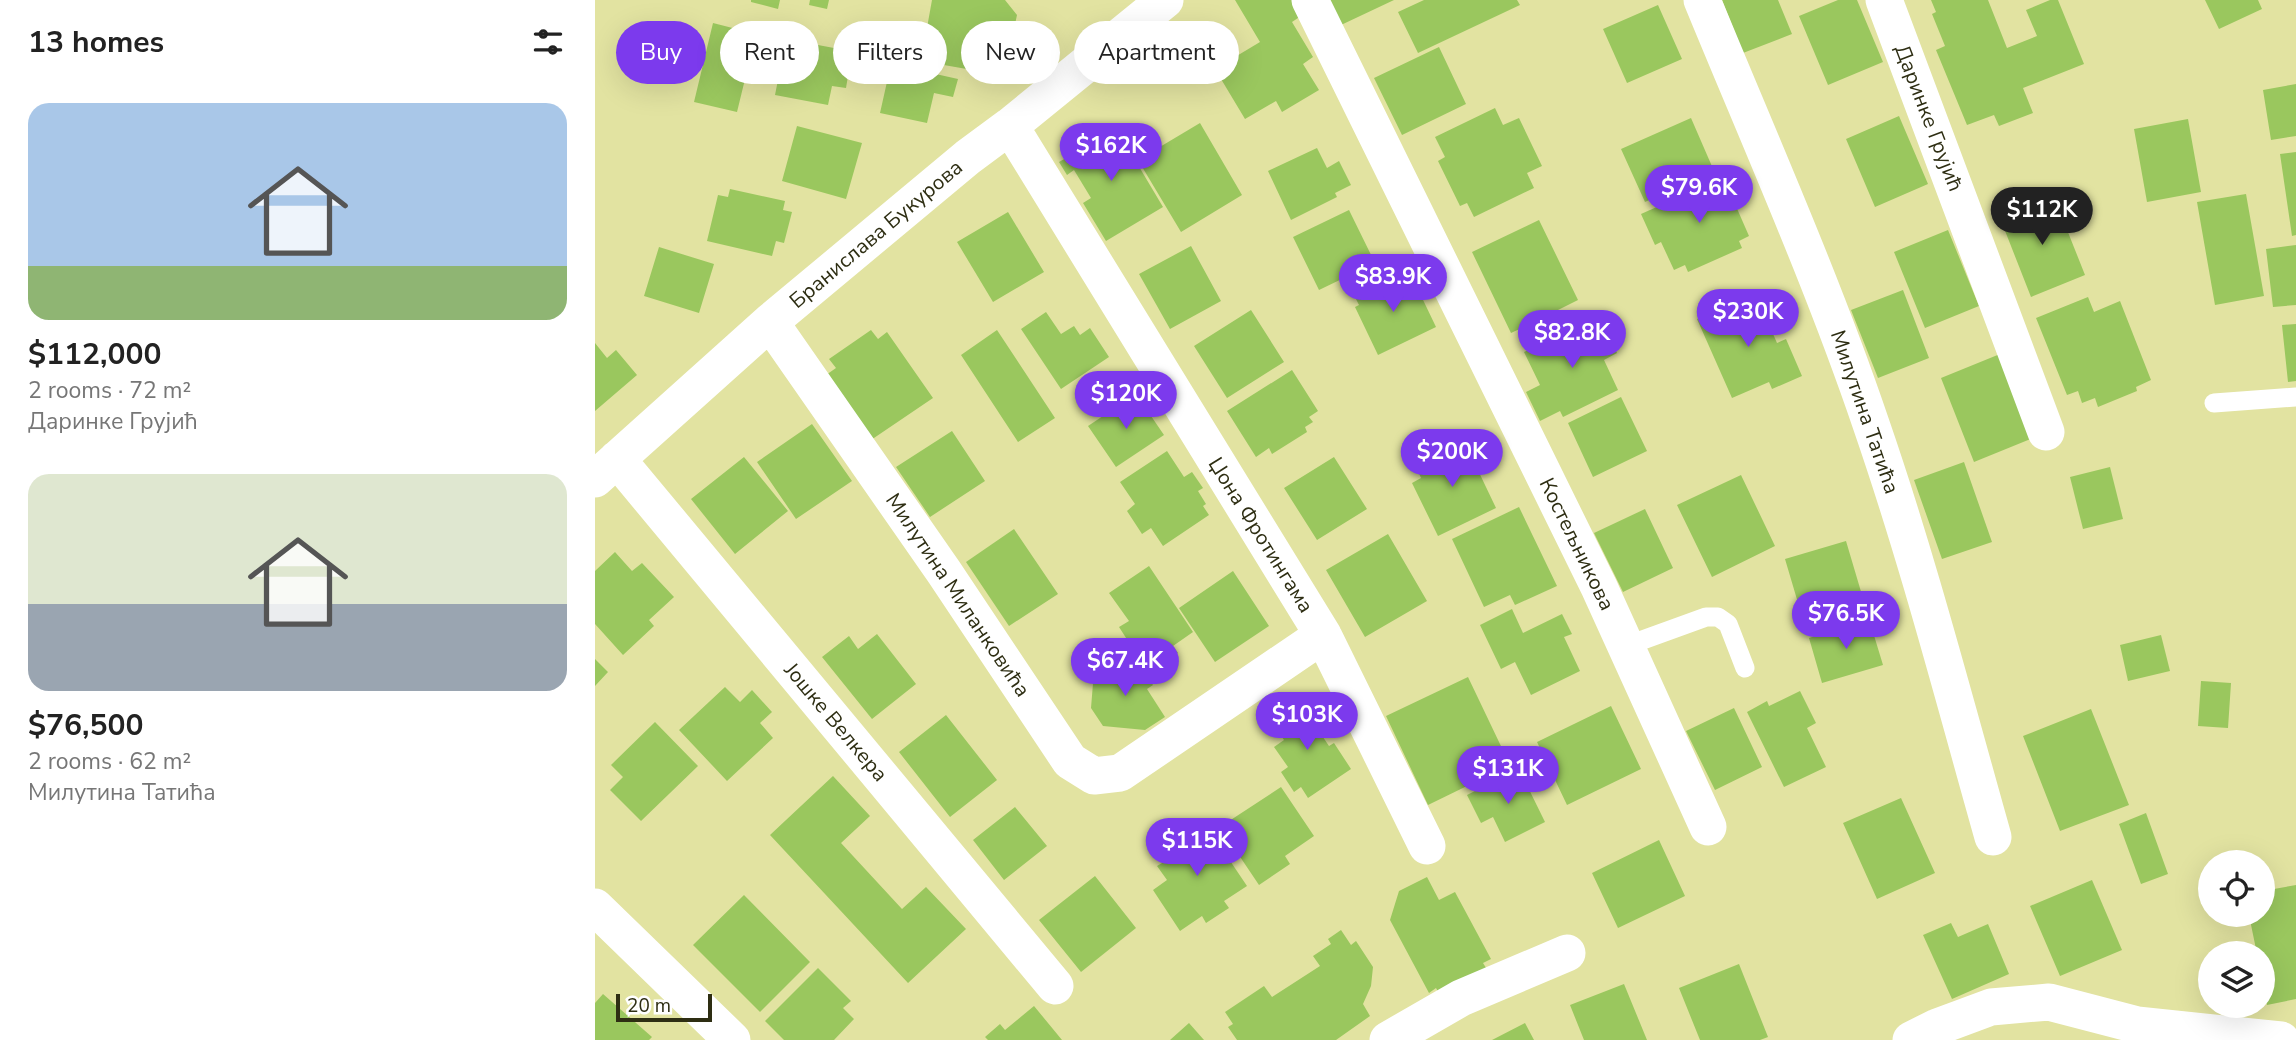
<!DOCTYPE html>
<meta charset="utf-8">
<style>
body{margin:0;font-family:"Nunito Sans",sans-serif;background:#f2f2f2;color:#222;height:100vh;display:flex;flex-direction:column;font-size:26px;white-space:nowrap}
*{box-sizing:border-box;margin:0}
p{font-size:23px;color:#767676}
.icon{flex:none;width:38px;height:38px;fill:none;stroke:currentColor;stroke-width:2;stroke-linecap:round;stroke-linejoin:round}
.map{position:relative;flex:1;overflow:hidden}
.drawer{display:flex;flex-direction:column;background:#fff;width:595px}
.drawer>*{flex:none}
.hud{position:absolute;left:21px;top:21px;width:665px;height:63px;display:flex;gap:14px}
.buttons{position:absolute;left:1603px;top:850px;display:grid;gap:14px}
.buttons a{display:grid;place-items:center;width:77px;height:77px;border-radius:50%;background:#fff;box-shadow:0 7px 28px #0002;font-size:35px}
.scale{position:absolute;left:21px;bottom:18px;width:96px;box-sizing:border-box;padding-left:7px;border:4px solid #2e2e13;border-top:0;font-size:19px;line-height:24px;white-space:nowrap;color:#2e2e13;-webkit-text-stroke:5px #fff;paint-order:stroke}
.price{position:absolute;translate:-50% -60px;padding:0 16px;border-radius:24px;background:#7c3aed;color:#fff;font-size:23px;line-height:46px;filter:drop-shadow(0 2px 4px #0008)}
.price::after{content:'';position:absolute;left:50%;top:42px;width:21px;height:16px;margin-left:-10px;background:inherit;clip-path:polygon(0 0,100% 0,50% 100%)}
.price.active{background:#222;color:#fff}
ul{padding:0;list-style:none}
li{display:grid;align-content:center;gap:14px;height:371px;padding:0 28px}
li span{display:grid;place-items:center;height:217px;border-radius:21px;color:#555}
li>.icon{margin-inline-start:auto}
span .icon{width:126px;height:126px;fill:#fffc;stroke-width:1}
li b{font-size:30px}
h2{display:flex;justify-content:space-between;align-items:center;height:84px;padding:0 28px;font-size:30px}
.tag{padding:0 24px;border-radius:32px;background:#fff;box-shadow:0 7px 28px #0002;font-size:24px;line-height:63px}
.tag.active{background:#7c3aed;color:#fff}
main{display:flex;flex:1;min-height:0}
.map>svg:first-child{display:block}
</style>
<main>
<section class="drawer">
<h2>13 homes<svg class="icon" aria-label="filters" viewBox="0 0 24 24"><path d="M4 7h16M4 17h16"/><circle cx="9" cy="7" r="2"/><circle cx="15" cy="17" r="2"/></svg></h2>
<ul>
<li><span style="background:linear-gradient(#a9c7e8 75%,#8fb573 0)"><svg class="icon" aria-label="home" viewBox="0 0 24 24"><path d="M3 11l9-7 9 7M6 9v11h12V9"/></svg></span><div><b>$112,000</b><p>2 rooms · 72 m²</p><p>Даринке Грујић</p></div></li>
<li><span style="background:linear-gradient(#dfe7d0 60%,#9aa5b1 0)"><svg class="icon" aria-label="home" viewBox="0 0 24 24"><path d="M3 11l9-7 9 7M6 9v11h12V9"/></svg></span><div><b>$76,500</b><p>2 rooms · 62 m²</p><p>Милутина Татића</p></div></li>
</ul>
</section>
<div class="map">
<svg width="1701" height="1040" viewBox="0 0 1701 1040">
<rect width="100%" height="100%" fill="#e2e3a1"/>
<path fill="#9ac75e" d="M156,0H185L183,9L156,2Z
M215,0H234L232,9L214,5Z
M337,0H410L422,15L419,29L432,32L423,78L326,61Z
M640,0H700L709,14L697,22L718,57L708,64L724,90L687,112L681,101L650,119L620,69L665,42Z
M734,0H799L746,25Z
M829,0H922L925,5L823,53L803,12Z
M1127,0H1183L1197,34L1148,53Z
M1243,0H1262L1288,62L1233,85L1204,16Z
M1336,0H1393L1412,48L1442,36L1431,10L1455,0H1463L1489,64L1428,88L1438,113L1404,126L1399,115L1372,125L1341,50L1350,46L1337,14L1341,12Z
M1610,0H1663L1667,9L1624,29Z
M1063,5L1087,59L1032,83L1008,29Z
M118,23L161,34L142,112L99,102Z
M191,39L271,54L266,78L253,76L251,88L237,86L233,105L180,95Z
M844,47L871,104L807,135L779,78Z
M296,64L363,79L358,97L339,93L332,123L285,113Z
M1701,84V136L1676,140L1668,90Z
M900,108L908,125L924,118L947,166L932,173L939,188L879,217L872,203L865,206L843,161L850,157L840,137Z
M1304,116L1333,184L1280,207L1251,139Z
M1096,118L1119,171L1050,202L1026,149Z
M1593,119L1606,192L1552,202L1539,129Z
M605,123L647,195L586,232L543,160Z
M202,126L267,143L251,199L187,181Z
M497,128L507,143L524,133L568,207L511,241L488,203L496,198L479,170L472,175L464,162L478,154L472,143Z
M722,148L732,168L744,161L756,185L740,193L742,197L696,220L673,171Z
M1701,152V235L1697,236L1685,154Z
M1136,174L1147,200L1140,204L1154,236L1144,241L1147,248L1093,272L1090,265L1079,270L1066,242L1060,245L1046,214Z
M135,189L190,201L188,210L197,212L189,243L181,241L177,256L112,241L123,195L133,197Z
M1651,194L1669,296L1620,305L1602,202Z
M1459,197L1490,275L1436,297L1405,218Z
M754,210L780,263L724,290L698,237Z
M413,212L449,272L398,302L362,242Z
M944,220L983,300L959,312L962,320L938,331L935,324L916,333L877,252Z
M1353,230L1384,306L1330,328L1299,252Z
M1701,245V305L1678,307L1671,249Z
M596,246L626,301L575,329L544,274Z
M64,247L119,264L104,313L49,296Z
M790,278L796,290L818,279L841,327L783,355L760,307L764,305L758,293Z
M1308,290L1334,358L1283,378L1256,310Z
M1162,297L1182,343L1191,339L1207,376L1177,389L1174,382L1137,398L1102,319L1138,304L1140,307Z
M1493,297L1499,312L1525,301L1556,380L1541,387L1542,391L1503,407L1500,398L1487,403L1483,391L1472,395L1441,318Z
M656,310L689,362L632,398L599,346Z
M451,312L466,334L479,326L485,335L495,328L514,357L466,389L426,329Z
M1004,316L1022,353L1009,360L1023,390L968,417L965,411L945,421L931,392L945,385L929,352Z
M1701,324V381L1693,382L1687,325Z
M276,330L283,339L292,332L338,398L276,440L231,375L241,368L234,359Z
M402,330L460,418L423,442L366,355Z
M0,343L12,358L21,350L42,375L0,411Z
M1405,354L1438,438L1379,462L1346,378Z
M697,370L723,411L714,417L718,422L710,427L712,432L677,454L674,448L661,457L632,411Z
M541,394L569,435L521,467L493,426Z
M1026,397L1052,451L998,477L973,423Z
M217,424L257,481L201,519L162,462Z
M357,431L390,481L335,517L301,467Z
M869,441L901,508L843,536L817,483L826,478L820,464Z
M572,451L589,477L597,472L608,488L603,491L611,504L608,506L614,515L568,546L556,528L547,534L532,511L540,504L525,482Z
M149,457L193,511L140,554L96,499Z
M739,457L772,509L722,540L689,488Z
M1369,462L1397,542L1347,559L1319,480Z
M1515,467L1528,519L1488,529L1475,477Z
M1146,475L1180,546L1117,577L1082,505Z
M924,507L962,586L920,605L915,595L889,607L857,539Z
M1050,509L1078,568L1028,592L999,533Z
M419,529L463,594L414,626L371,562Z
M793,534L832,601L770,637L731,570Z
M1251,541L1267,595L1206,613L1190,559Z
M20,552L37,571L47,563L79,597L54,620L59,626L28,655L0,624V571Z
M554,566L598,632L578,646L583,653L560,668L551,654L544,658L524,627L534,621L514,593Z
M638,571L674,626L620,662L584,608Z
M917,609L928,633L967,614L977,634L969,637L985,671L936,695L920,662L906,669L885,625Z
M1274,619L1288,665L1227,683L1214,638Z
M282,634L321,684L277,719L227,657L254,636L263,649Z
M1566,635L1575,671L1533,681L1525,645Z
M538,655L558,685L552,689L570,717L550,730L508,726L496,708L499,671L519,669Z
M0,659L13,672L0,686Z
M873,677L915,765L833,805L791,716Z
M1606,681L1636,683L1633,728L1603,726Z
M130,687L145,702L157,690L177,712L165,723L178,738L132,781L84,730Z
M1205,691L1221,723L1212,728L1231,767L1189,787L1152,712L1172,701L1174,706Z
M703,700L734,746L739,743L756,769L713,798L706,787L699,792L686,772L693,767L679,747L689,740L675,719Z
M1016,706L1046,769L972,805L942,742Z
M1139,708L1167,767L1120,790L1091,731Z
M1496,709L1534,805L1465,831L1428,736Z
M351,715L402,780L355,817L304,752Z
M60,722L103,766L46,821L15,790L28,777L16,765Z
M924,769L950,822L910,842L898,817L886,823L872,795Z
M238,776L275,816L246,843L307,909L331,887L371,929L313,983L175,835Z
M686,787L719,836L690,856L695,864L664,885L625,827Z
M1306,798L1340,873L1282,899L1248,823Z
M420,807L452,846L409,880L378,840Z
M1551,813L1573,874L1546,884L1524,824Z
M609,822L652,886L629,901L634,908L611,923L607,916L585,931L558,890L572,880L562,866L572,860L566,851Z
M1064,840L1090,896L1023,928L997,873Z
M500,876L541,928L486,972L444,920Z
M832,877L844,900L860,892L896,959L888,963L893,971L846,997L841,988L834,993L795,920L804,891Z
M1497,880L1527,950L1465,976L1435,906Z
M1701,885V999L1672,1005L1668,984V954H1662L1654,915H1668V891Z
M149,895L215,962L165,1012L98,945Z
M1356,923L1363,937L1393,924L1414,974L1357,999L1328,935Z
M746,930L756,945L761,941L778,967L776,986L768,1004L775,1016L741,1040H642L633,1027L638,1024L630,1012L669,986L677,997L725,966L718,956L736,944L733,939Z
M1144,964L1173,1037L1165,1040H1105L1084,988Z
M223,968L256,1001L248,1008L259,1019L239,1040H189L170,1021Z
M1029,984L1052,1040H989L975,1005Z
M8,994L57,1037L54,1040H0V1003Z
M439,1006L467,1040H393L390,1037L405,1024L410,1030Z
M594,1023L609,1040H575Z
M930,1023L939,1040H897Z"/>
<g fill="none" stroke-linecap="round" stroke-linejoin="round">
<path stroke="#fff" stroke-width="19" d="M1619,403L1701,397
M1031,646L1111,617H1123L1133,624L1150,668"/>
<path stroke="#fff" stroke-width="37" d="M715,0L1004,587L1113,827
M1107,0C1165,141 1227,280 1276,424C1323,560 1359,699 1398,837
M1289,0L1451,432
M415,126L728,635L832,846
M175,322L349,572L475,761L499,776L525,773L728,635
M22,459L460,986
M0,479L175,322L373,157L415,126L570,0
M0,907L137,1040
M793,1040L866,998L972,953
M1316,1040L1342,1027L1396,1007L1454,1002L1542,1025L1686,1040"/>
</g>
<g text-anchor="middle" stroke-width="5" stroke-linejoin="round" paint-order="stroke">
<g font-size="21" fill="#2e2e13" stroke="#fff">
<text transform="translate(1334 118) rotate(69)" y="7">Даринке Грујић</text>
<text transform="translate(281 234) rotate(-40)" y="7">Бранислава Букурова</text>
<text transform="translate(1270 412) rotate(71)" y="7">Милутина Татића</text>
<text transform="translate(666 535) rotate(58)" y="7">Џона Фротингама</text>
<text transform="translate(982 544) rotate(64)" y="7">Костељникова</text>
<text transform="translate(363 595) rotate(56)" y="7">Милутина Миланковића</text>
<text transform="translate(241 722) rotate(50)" y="7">Јошке Велкера</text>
</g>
</g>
</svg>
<div class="buttons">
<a><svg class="icon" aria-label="locate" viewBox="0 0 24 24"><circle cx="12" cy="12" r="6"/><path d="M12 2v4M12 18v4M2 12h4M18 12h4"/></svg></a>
<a><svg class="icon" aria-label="layers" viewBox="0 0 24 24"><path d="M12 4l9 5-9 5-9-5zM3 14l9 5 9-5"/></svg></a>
</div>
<div class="scale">20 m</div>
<b class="price" style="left:516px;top:183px">$162K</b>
<b class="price" style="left:1104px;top:225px">$79.6K</b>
<b class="price active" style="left:1447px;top:247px">$112K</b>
<b class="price" style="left:798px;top:314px">$83.9K</b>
<b class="price" style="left:1153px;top:349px">$230K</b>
<b class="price" style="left:977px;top:370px">$82.8K</b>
<b class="price" style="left:531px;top:431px">$120K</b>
<b class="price" style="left:857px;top:489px">$200K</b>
<b class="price" style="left:1251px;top:651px">$76.5K</b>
<b class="price" style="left:530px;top:698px">$67.4K</b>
<b class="price" style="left:712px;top:752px">$103K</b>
<b class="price" style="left:913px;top:806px">$131K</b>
<b class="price" style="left:602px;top:878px">$115K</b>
<div class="hud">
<a class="tag active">Buy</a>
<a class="tag">Rent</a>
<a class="tag">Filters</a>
<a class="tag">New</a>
<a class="tag">Apartment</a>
</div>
</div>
</main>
